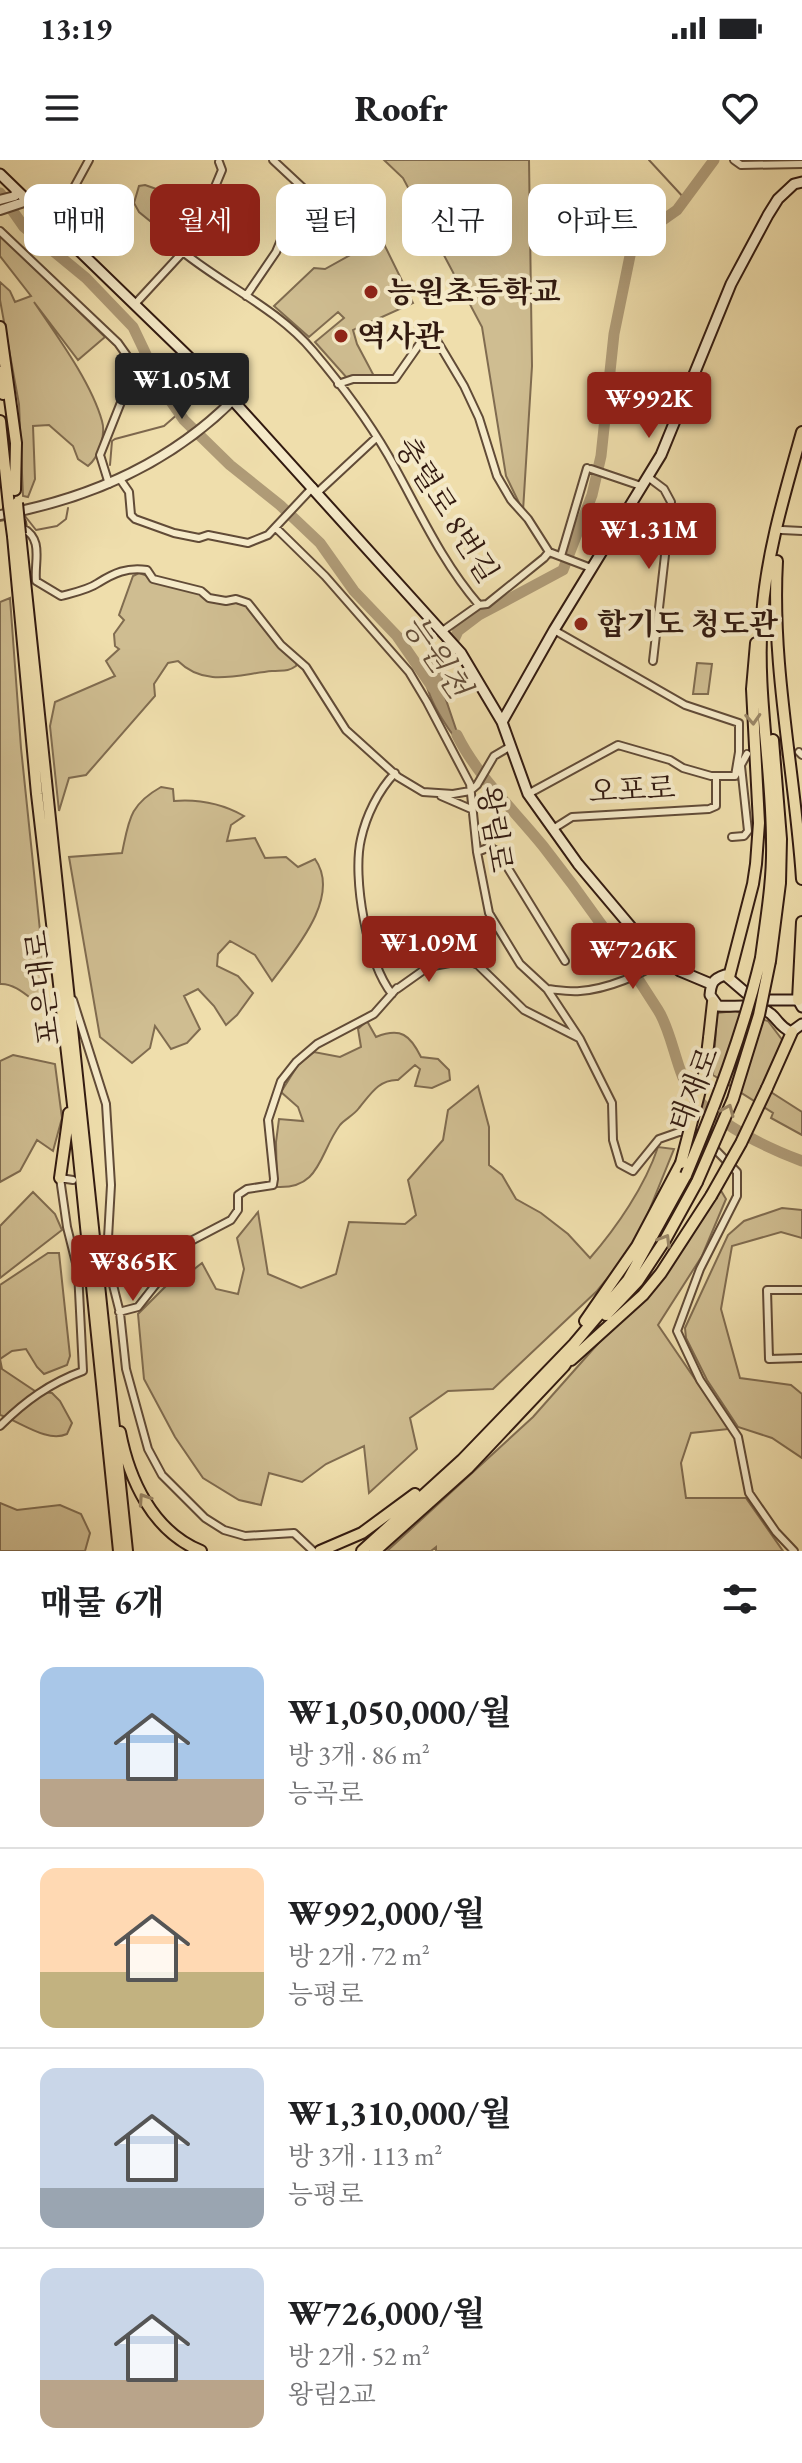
<!DOCTYPE html>
<html lang="ko">
<meta charset="utf-8">
<style>
body{margin:0;font-family:"EB Garamond","Noto Serif KR",serif;background:#f2f2f2;color:#202124;height:100vh;display:flex;flex-direction:column;font-size:30px;white-space:nowrap}
*{box-sizing:border-box;margin:0}
p{font-size:26px;color:#757577}
.icon{flex:none;width:44px;height:44px;fill:none;stroke:currentColor;stroke-width:2;stroke-linecap:round;stroke-linejoin:round}
.map{position:relative;height:1391px;overflow:hidden}
.panel{display:flex;flex-direction:column;background:#fff;flex:1}
.panel>*{flex:none}
.hud{position:absolute;left:24px;top:24px;width:754px;height:72px;display:flex;gap:16px}
.price{position:absolute;translate:-50% -68px;padding:0 18px;border-radius:8px;background:#8f2418;color:#fff;font-size:26px;line-height:52px;filter:drop-shadow(0 2px 4px #0008)}
.price::after{content:'';position:absolute;left:50%;top:48px;width:24px;height:18px;margin-left:-12px;background:inherit;clip-path:polygon(0 0,100% 0,50% 100%)}
.price.on{background:#222;color:#fff}
ul{padding:0;list-style:none}
li{display:flex;align-items:center;gap:24px;height:200px;padding:0 40px}
li+li{border-top:2px solid #e0e0e0}
li span{display:grid;place-items:center;flex:none;width:224px;height:160px;border-radius:16px;color:#555}
li>.icon{margin-inline-start:auto}
span .icon{width:96px;height:96px;fill:#fffc;stroke-width:1}
li b{font-size:34px}
h2{display:flex;justify-content:space-between;align-items:center;height:96px;padding:0 40px;font-size:34px}
.chip{padding:0 28px;border-radius:16px;background:#fff;box-shadow:0 8px 32px #0002;font-size:28px;line-height:72px}
.chip.on{background:#8f2418;color:#fff}
.status{display:flex;justify-content:space-between;align-items:center;height:56px;padding:0 40px;background:#fff;direction:ltr}
.status svg{height:22px;fill:currentColor}
header{display:flex;justify-content:space-between;align-items:center;height:104px;padding:0 40px;background:#fff;font-size:36px;font-weight:800}
.map>svg:first-child{display:block}
</style>
<div class="status"><b>13:19</b><svg viewBox="0 0 49 12"><path d="M0 12V9h3v3zM5 12V6h3v6zM10 12V3h3v9zM15 12V0h3v12zM26 1h20v11H26zM47 4h2v5h-2z"/></svg></div>
<header><svg class="icon" aria-label="menu" viewBox="0 0 24 24"><path d="M4 6h16M4 12h16M4 18h16"/></svg>Roofr<svg class="icon" aria-label="heart" viewBox="0 0 24 24"><path d="M12 20l-8-8c-3-5 5-10 8-4 3-6 11-1 8 4z"/></svg></header>
<div class="map">
<svg width="802" height="1391" viewBox="0 0 802 1391">
<rect width="100%" height="100%" fill="#efdeac"/>
<filter id="stains"><feTurbulence type="fractalNoise" baseFrequency=".0025" numOctaves="4"/><feColorMatrix values="0 0 0 0 .2 0 0 0 0 .09 0 0 0 0 .02 0 0 0 .5 -.17"/></filter>
<radialGradient id="worn" r=".72"><stop offset=".6" stop-color="#630" stop-opacity="0"/><stop offset="1" stop-color="#630" stop-opacity=".3"/></radialGradient>
<path fill="#cfbd91" stroke="#806c50" stroke-width="2" d="M384,0H529L532,206L523,351L506,316L482,167L403,18Z
M145,25L165,32L185,31L206,49L205,56L182,87L139,52L134,43L139,26Z
M0,75L105,177L78,200L34,142C57,176 91,222 102,261C106,275 99,297 88,306L78,299L73,286L49,265L33,266L35,319L28,337L23,336L19,244L0,140V122L10,131L15,142L31,136L0,96Z
M381,78L413,143L353,170L357,184L374,216L347,218L315,182L344,158L338,152L309,177L274,146L314,108L325,109Z
M139,413L191,431L248,446L297,502L296,506C288,512 282,510 272,511C239,514 205,528 178,501L168,503L154,524L155,536L86,615L69,618L59,651L50,566L55,542L115,516L106,501L119,489L115,486L114,474L124,460L119,455L133,416Z
M10,438L21,588L46,828L33,840C24,833 12,823 0,824V442Z
M697,503L712,504L708,534H693Z
M161,627L173,629L174,641C199,639 221,643 244,656L231,665L227,681L255,678L265,698L286,697L298,707L315,699C342,737 294,791 272,821L255,795L230,781L218,794L217,806L238,816L253,833L237,855L226,865L214,846L198,829L184,836L200,869L187,883L171,889L155,866L150,888L132,903L100,877L69,697L122,693C129,660 129,645 161,627Z
M735,851L768,861L783,881L763,927L802,952V975L771,958L773,953L713,915L717,853Z
M367,861L376,877C401,867 410,875 421,897L438,899L449,910L450,920L432,928L415,926L420,909L415,905L398,920C379,919 370,935 359,948C354,955 345,959 340,965C319,993 321,1029 277,1027L276,982L279,959L303,961L298,947L281,932L298,905L314,892L340,897L361,887L358,869Z
M13,895L55,904L62,958L53,991L37,980L20,1011L0,1022V901Z
M478,926L489,967V1005L502,1015L516,1039L541,1053L568,1074L590,1098C617,1067 645,1026 658,987L674,989L636,1083L597,1131L493,1229L448,1231L410,1258L417,1289L369,1333L364,1286L326,1304L302,1322L269,1313L261,1345L239,1340L203,1318L175,1277L144,1219L138,1154L166,1126L175,1124L202,1103L216,1129L238,1134L244,1109L237,1078L258,1052L268,1114L301,1128L336,1114L349,1062L405,1064L416,1055L408,1020L443,980L448,950Z
M720,1029L726,1039L702,1096L658,1165L729,1269L691,1273L681,1303L686,1338H746L783,1391H436V1387L431,1391H387L533,1257L618,1161Z
M33,1032L55,1054L62,1070L0,1118V1066Z
M782,1048L802,1050V1078L781,1072L732,1086L721,1149L740,1218L791,1225L802,1234V1298L772,1278L738,1267L707,1220L686,1178L685,1168L728,1075L744,1061Z
M48,1093H59L70,1196L67,1205L44,1214L37,1207L26,1189L12,1191L0,1199V1125Z
M0,1199L2,1209L35,1231L52,1233L60,1241L72,1263L67,1274C47,1283 21,1262 0,1255Z
M0,1343L17,1350L60,1345L81,1354L90,1373L85,1391H0Z"/>
<path fill="#af9b77" stroke="#7d674e" stroke-width="2" d="M443,482L451,492L441,525L461,584L470,595C453,578 427,541 425,516C424,503 435,491 443,482Z"/>
<g fill="none" stroke-linecap="round" stroke-linejoin="round">
<path stroke="#7d674e" stroke-width="2" d="M649,0L685,39
M110,305L112,281L115,279L164,266L179,253
M25,356L36,370L57,366L66,359L68,348
M0,361L5,360"/>
<path stroke="#af9b77" stroke-width="11" d="M0,33L24,67L86,118L133,167L163,230L184,260L230,305L280,345L320,383L354,431L397,476L433,528
M448,493L458,471L479,455L563,410L592,335L601,296L614,174L633,81L677,50L714,0
M457,575C477,616 514,650 543,686C584,738 623,794 658,850C673,873 677,917 693,935C720,965 765,987 802,1001"/>
<path stroke="#c9b78d" stroke-width="6" stroke-dasharray="6 3" stroke-linecap="butt" d="M771,593L799,592"/>
<g stroke="#614b37" stroke-width="10">
<path id="minor" d="M734,0L741,5L802,4
M53,66L89,0
M0,71L118,183L135,207L100,295L109,324
M183,92L207,57V46L222,10L219,2
M246,136L276,92L303,28L273,0
M135,144L183,92C225,126 278,149 313,191C340,223 367,259 388,295C417,346 440,400 479,445L441,472
M338,224L353,219H395L430,169L464,226L479,258L497,316L511,340L528,359L549,392L544,398L487,444L479,445
M591,309L641,326
M648,317L664,329L671,342L653,501
M120,319L129,332L131,355L135,359L174,373L199,378L208,375L248,383L268,375L313,327
M318,332L376,278
M22,362L23,368C44,380 34,401 36,421L61,436C72,433 88,430 98,423C114,413 127,407 147,410L153,419L201,431L209,438L226,441L236,439L248,443L281,485L306,507L346,570L398,617L423,632L453,634L470,631L477,625L494,596L511,586
M276,368L325,416L409,512L427,542L470,624L477,692L489,753L520,804L547,829L580,879L612,943L613,980L620,1004L633,1011L659,979L682,971L709,983L737,1012V1036L700,1109L677,1171L700,1220L738,1277L749,1333L776,1372L794,1391
M782,370L802,371
M549,392L591,408
M561,396L587,308
M554,470L685,545L739,563V592L735,616
M799,592L802,595
M528,634L618,585L670,600L683,608L711,616H735L747,594
M441,636L471,649
M553,669L572,657L709,649L716,646V616
M732,677L744,676L748,671L741,606
M477,692L490,687L498,692L565,801
M397,829L428,807L466,800L478,805L524,850L579,878
M547,829C558,830 569,832 580,831C607,829 642,815 664,799
M392,834C367,803 352,717 361,679C366,656 378,631 395,613
M73,840L106,944L111,1025L108,1078L110,1113L120,1153L126,1209L148,1289L162,1315L205,1358L224,1370L245,1376L294,1373L313,1391
M802,1130H767L769,1199L802,1198
M119,1152L138,1147L189,1082L231,1060L238,1050V1035L247,1029L273,1025L274,1019L268,960L281,921L296,902L317,884L374,854L397,828
M0,1266C25,1241 50,1223 83,1211L78,1111L67,1067L60,1018L73,1020"/>
</g>
<g stroke="#614b37" stroke-width="12">
<path id="tertiary" d="M0,40L15,36L16,31
M0,50L27,41
M0,355C88,339 169,304 233,240"/>
</g>
<g stroke="#321a10" stroke-width="13">
<path id="secondary" d="M0,14L228,235L461,493L502,562L528,634L578,704L647,786L680,811L711,824
M502,562L554,470L661,295L731,124L768,55L778,39L794,24L802,22
M802,847L798,840H768L746,833L725,815C713,819 711,823 710,835L718,846C736,848 755,841 771,854C779,861 779,866 791,872L802,864"/>
</g>
<g stroke="#321a10" stroke-width="14">
<path id="trunk" d="M0,167L16,283L15,330
M0,212L3,234
M0,261L9,346
M20,374L127,1391
M13,376L37,634L78,988L119,1391
M777,401C771,507 795,613 802,719
M761,798C766,759 773,721 772,682C772,607 756,532 762,457C766,395 785,332 802,272
M770,801L780,723L781,679L773,580
M729,817L753,724L756,704L759,663L752,529L756,483
M798,840L802,762
M709,878L713,842
M767,928L792,872
M60,1018L69,953
M606,1155L638,1121L665,1080L697,1022
M585,1161L637,1086L681,1003
M571,1200L643,1135L661,1113L711,1036
M120,1272C129,1319 152,1371 201,1391
M320,1391L362,1373L415,1334
M362,1391L462,1300L574,1184L628,1120L686,1015
M375,1391L468,1308L564,1206L574,1191"/>
</g>
<use href="#minor" stroke="#f5eac9" stroke-width="6"/>
<use href="#tertiary" stroke="#f5eac9" stroke-width="8"/>
<use href="#secondary" stroke="#f5eac9" stroke-width="9"/>
<use href="#trunk" stroke="#efdeac" stroke-width="10"/>
<g stroke="#321a10" stroke-width="14" stroke-linecap="butt">
<path id="trunk-bridge" d="M17,343L20,374
M9,346L13,376
M681,1003L705,911L709,878
M686,1015C716,943 743,873 761,798
M697,1022L733,939L759,855L770,801
M711,1036L741,983L767,928"/>
</g>
<use href="#trunk-bridge" stroke="#efdeac" stroke-width="10"/>
</g>
<defs><path id="oneway-chevron" d="M-2-3.5L2.5 0L-2 3.5" fill="none" stroke-width="1.6" stroke-linecap="round" stroke-linejoin="round" transform="scale(2)"/></defs>
<g stroke="#9a8666">
<use href="#oneway-chevron" transform="translate(753 559) rotate(87)"/>
<use href="#oneway-chevron" transform="translate(728 950) rotate(-67)"/>
<use href="#oneway-chevron" transform="translate(665 1080) rotate(-59)"/>
<use href="#oneway-chevron" transform="translate(144 1339) rotate(-124)"/>
</g>
<g fill="#8f2418" stroke="#f5eac9" stroke-width="3">
<circle cx="371" cy="132" r="8"/>
<circle cx="341" cy="176" r="8"/>
<circle cx="581" cy="464" r="8"/>
</g>
<g text-anchor="middle" stroke-width="8" stroke-linejoin="round" paint-order="stroke">
<g font-size="30" font-weight="bold" fill="#321a10" stroke="#f5eac9" text-anchor="start">
<text x="387" y="142">능원초등학교</text>
<text x="357" y="186">역사관</text>
<text x="597" y="474">합기도 청도관</text>
</g>
<g font-size="30" fill="#321a10" stroke="#f5eac9">
<text transform="translate(447 350) rotate(58)" y="10">충렬로 8번길</text>
<text transform="translate(632 630) rotate(-3)" y="10">오포로</text>
<text transform="translate(495 669) rotate(81)" y="10">왕림로</text>
<text transform="translate(43 828) rotate(-97)" y="10">포은대로</text>
<text transform="translate(694 929) rotate(-69)" y="10">태재로</text>
</g>
<g font-size="32" font-style="italic" fill="#644e39" stroke="#f5eac9">
<text transform="translate(437 496) rotate(56)" y="11">능원천</text>
</g>
</g>
<rect width="100%" height="100%" filter="url(#stains)"/>
<rect width="100%" height="100%" fill="url(#worn)"/>
</svg>
<b class="price on" style="left:182px;top:261px">₩1.05M</b>
<b class="price" style="left:649px;top:280px">₩992K</b>
<b class="price" style="left:649px;top:411px">₩1.31M</b>
<b class="price" style="left:429px;top:824px">₩1.09M</b>
<b class="price" style="left:633px;top:831px">₩726K</b>
<b class="price" style="left:133px;top:1143px">₩865K</b>
<div class="hud">
<a class="chip">매매</a>
<a class="chip on">월세</a>
<a class="chip">필터</a>
<a class="chip">신규</a>
<a class="chip">아파트</a>
</div>
</div>
<section class="panel">
<h2>매물 6개<svg class="icon" aria-label="filters" viewBox="0 0 24 24"><path d="M4 7h16M4 17h16"/><circle cx="9" cy="7" r="2"/><circle cx="15" cy="17" r="2"/></svg></h2>
<ul>
<li><span style="background:linear-gradient(#a9c7e8 70%,#b9a48a 0)"><svg class="icon" aria-label="home" viewBox="0 0 24 24"><path d="M3 11l9-7 9 7M6 9v11h12V9"/></svg></span><div><b>₩1,050,000/월</b><p>방 3개 · 86 m²</p><p>능곡로</p></div></li>
<li><span style="background:linear-gradient(#ffd9b3 65%,#c2b280 0)"><svg class="icon" aria-label="home" viewBox="0 0 24 24"><path d="M3 11l9-7 9 7M6 9v11h12V9"/></svg></span><div><b>₩992,000/월</b><p>방 2개 · 72 m²</p><p>능평로</p></div></li>
<li><span style="background:linear-gradient(#c9d6e8 75%,#9aa5b1 0)"><svg class="icon" aria-label="home" viewBox="0 0 24 24"><path d="M3 11l9-7 9 7M6 9v11h12V9"/></svg></span><div><b>₩1,310,000/월</b><p>방 3개 · 113 m²</p><p>능평로</p></div></li>
<li><span style="background:linear-gradient(#c9d6e8 70%,#b9a48a 0)"><svg class="icon" aria-label="home" viewBox="0 0 24 24"><path d="M3 11l9-7 9 7M6 9v11h12V9"/></svg></span><div><b>₩726,000/월</b><p>방 2개 · 52 m²</p><p>왕림2교</p></div></li>
</ul>
</section>
